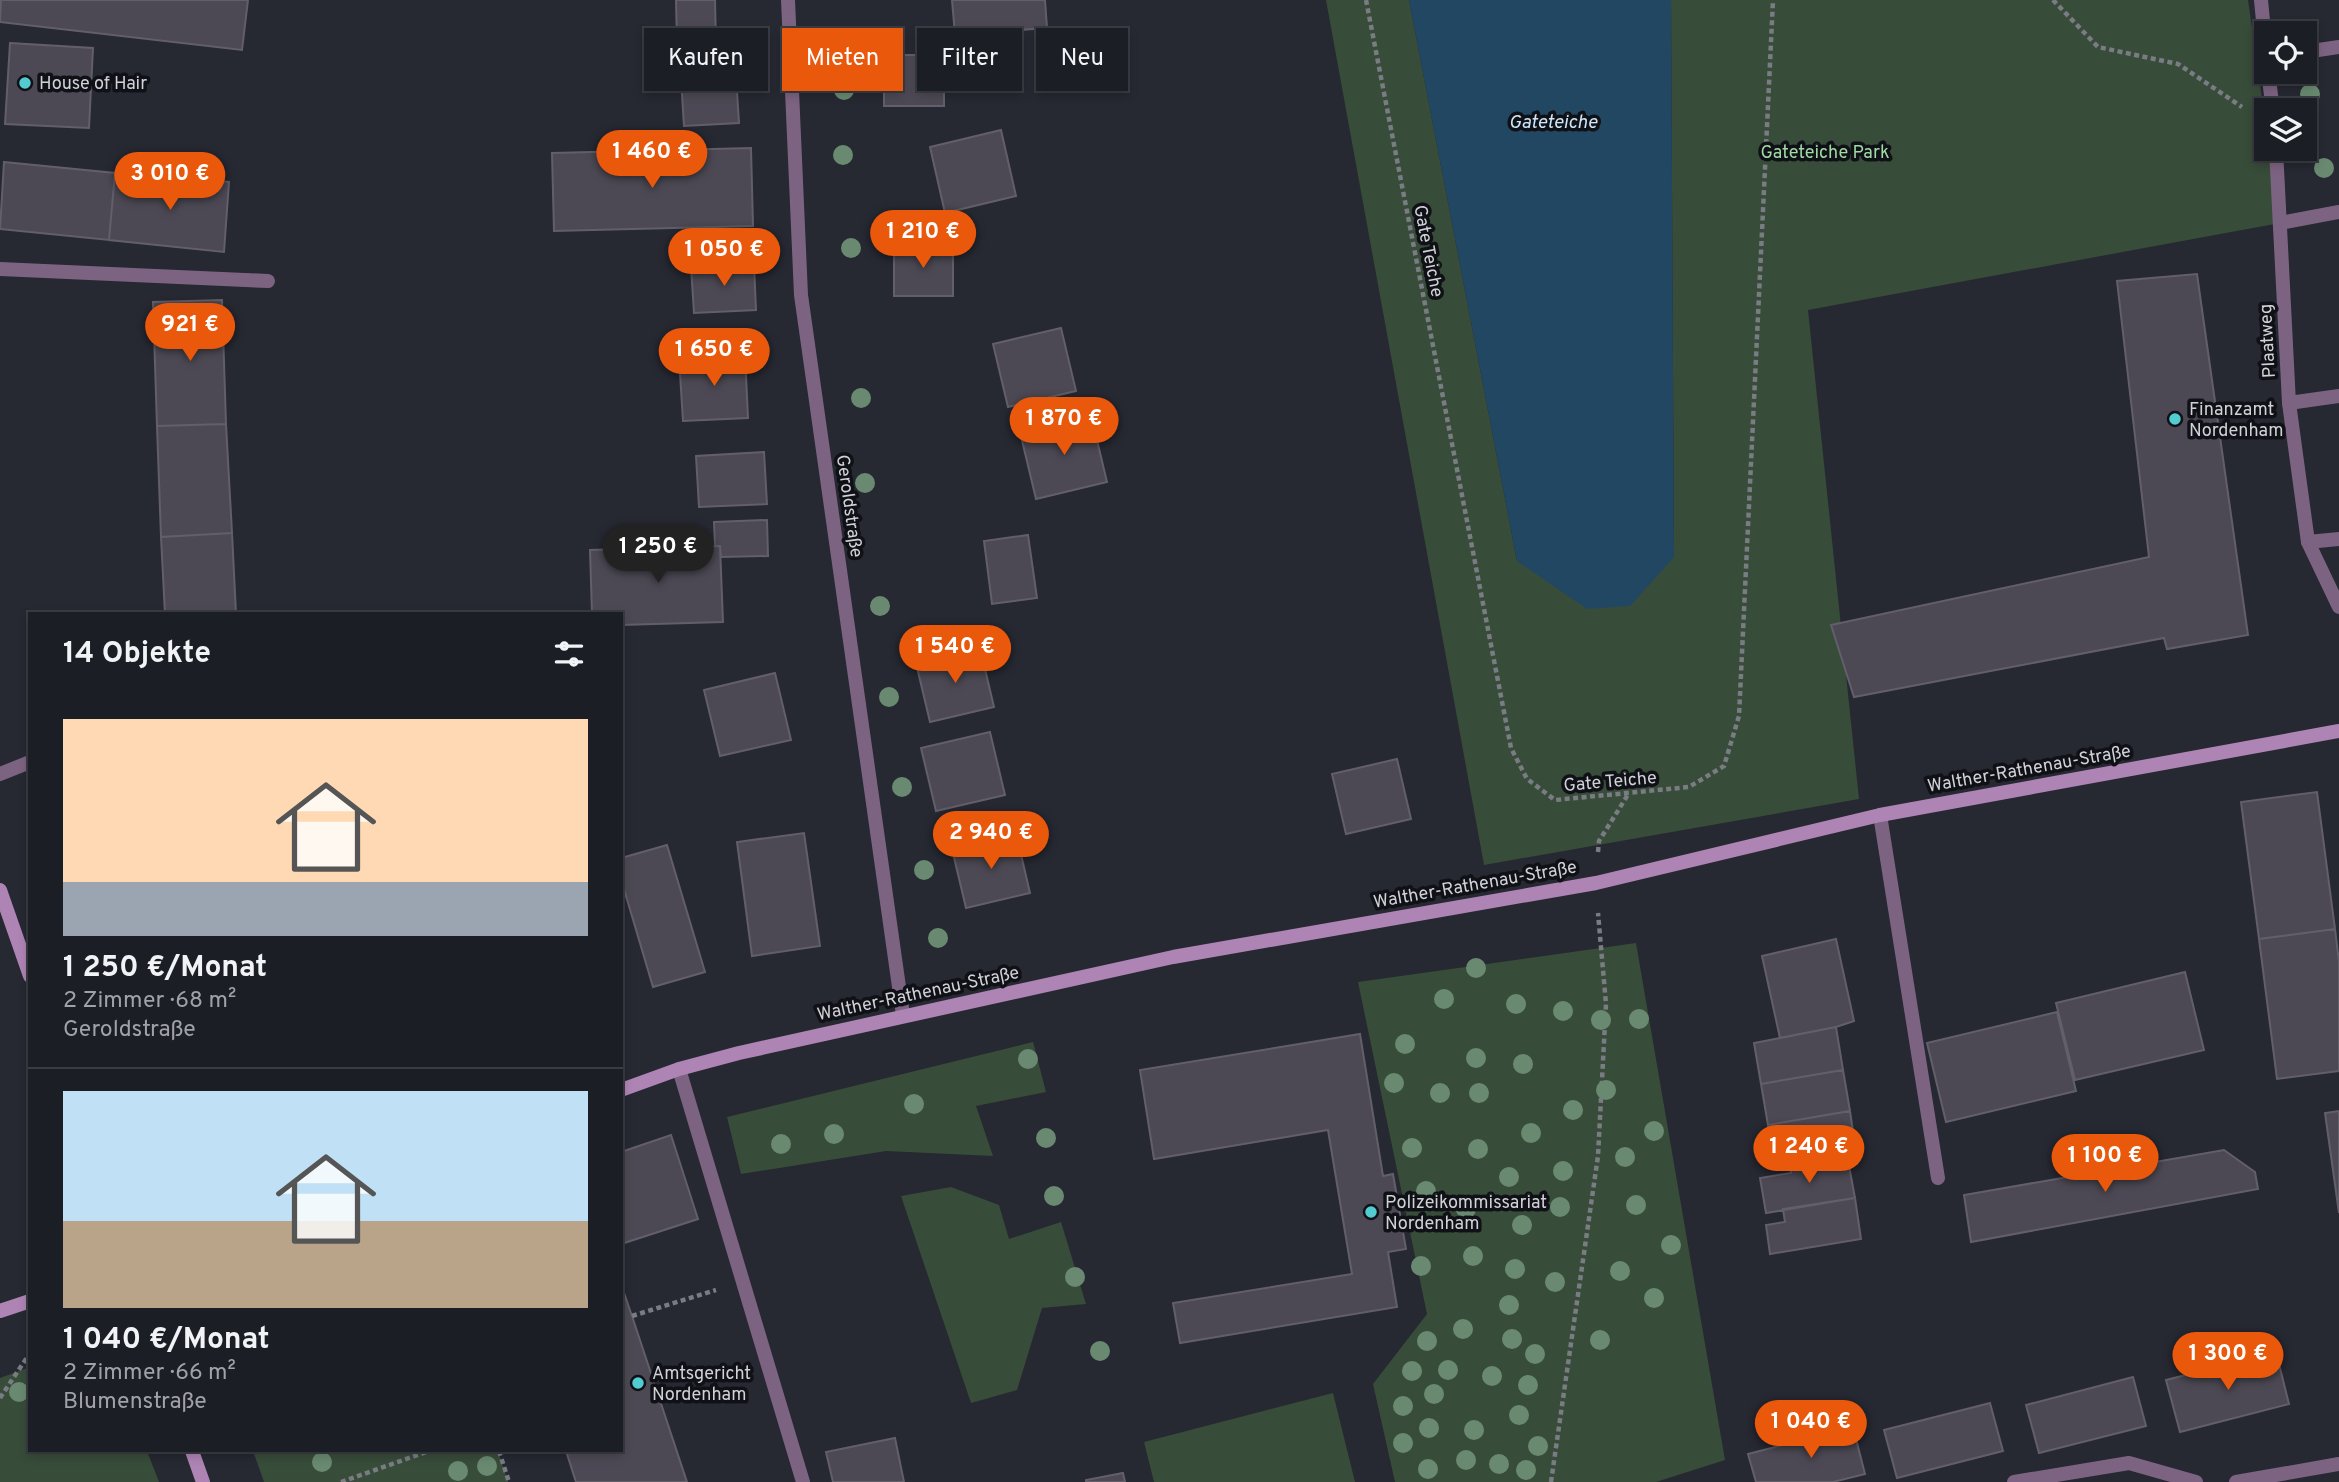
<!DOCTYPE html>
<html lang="de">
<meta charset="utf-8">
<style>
body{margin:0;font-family:Overpass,sans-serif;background:#292b32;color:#f1f3f6;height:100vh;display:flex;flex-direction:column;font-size:26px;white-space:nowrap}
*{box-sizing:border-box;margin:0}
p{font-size:23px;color:#a0a2a7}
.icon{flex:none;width:38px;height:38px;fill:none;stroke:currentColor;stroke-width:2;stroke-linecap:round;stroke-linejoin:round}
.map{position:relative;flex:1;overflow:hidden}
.panel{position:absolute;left:28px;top:612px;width:595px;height:840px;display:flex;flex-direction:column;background:#1c1e26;border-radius:0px;box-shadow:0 4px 10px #0003,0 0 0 2px #3a3c43}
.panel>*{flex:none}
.top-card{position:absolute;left:644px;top:28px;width:665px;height:63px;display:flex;gap:14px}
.fabs{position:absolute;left:2254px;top:21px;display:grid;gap:14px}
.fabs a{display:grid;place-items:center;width:63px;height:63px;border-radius:0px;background:#1c1e26;box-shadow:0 4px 10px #0003,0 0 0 2px #3a3c43;font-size:35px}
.price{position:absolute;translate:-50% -60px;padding:0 16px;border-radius:24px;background:#ea580c;color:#fff;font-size:23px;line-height:46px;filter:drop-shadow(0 2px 4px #0008)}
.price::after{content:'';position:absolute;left:50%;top:42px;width:21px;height:16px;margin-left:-10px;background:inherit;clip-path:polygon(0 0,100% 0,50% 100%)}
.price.on{background:#222;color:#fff}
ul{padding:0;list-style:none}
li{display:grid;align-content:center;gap:14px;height:371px;padding:0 35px}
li+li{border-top:2px solid #3a3c43}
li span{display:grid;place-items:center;height:217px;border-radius:0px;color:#555}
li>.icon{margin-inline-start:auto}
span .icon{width:126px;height:126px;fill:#fffc;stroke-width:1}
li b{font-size:30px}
h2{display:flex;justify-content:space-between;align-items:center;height:84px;padding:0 35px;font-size:30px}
.tag{padding:0 24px;border-radius:0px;background:#1c1e26;box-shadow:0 4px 10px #0003,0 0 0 2px #3a3c43;font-size:24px;line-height:63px}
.tag.on{background:#ea580c;color:#fff}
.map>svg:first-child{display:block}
</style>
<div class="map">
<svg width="2339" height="1482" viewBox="0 0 2339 1482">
<rect width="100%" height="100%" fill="#262832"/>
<path fill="#384c3a" d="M1326,0H1409L1517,561L1674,557L1671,0H2248L2266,127V149H2270L2280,223L1808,310L1859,799L1484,865Z
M1636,943L1725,1460L1656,1482H1395L1373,1384L1427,1314L1358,982Z
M1033,1042L1046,1092L976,1106L993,1156L886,1151L741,1174L727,1117Z
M951,1187L999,1205L1009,1239L1061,1222L1086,1304L1042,1308L1017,1390L971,1403L901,1196Z
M30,1367V1451H147L159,1482H0V1378Z
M1333,1393L1355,1482H1154L1144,1442Z
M253,1451H498L508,1482H264Z"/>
<path fill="#224763" d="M1409,0H1671L1674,557L1630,606L1587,609L1517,561Z"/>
<path fill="#4c4954" stroke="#625f6a" stroke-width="2" d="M1,0H248L242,50L0,22Z
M676,0H715L716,45H677Z
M952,0H1045L1047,28L955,35Z
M10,43L93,48L89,128L5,124Z
M884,55H944V106H884Z
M736,76L739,123L684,126L681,79Z
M1001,130L1016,196L945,213L930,147Z
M751,148L753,226L554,231L552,153Z
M4,162L115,173L109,240L0,229Z
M115,173L229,182L224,252L109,240Z
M894,245H953V296H894Z
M754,264L756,310L694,313L691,267Z
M2197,274L2248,635L2167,649L2164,638L1854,697L1831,625L2149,557L2117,281Z
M222,300L226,424L157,426L153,302Z
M1061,328L1076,391L1008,407L993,344Z
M745,355L748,418L683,421L679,358Z
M1091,415L1107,482L1036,499L1020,432Z
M226,424L232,533L161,537L157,426Z
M764,452L767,504L699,507L696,456Z
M767,520L768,556L721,557L720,546H715L714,522Z
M232,533L236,614H165L161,537Z
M1028,535L1037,598L992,604L984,541Z
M720,546L723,622L621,625V614H592L590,550Z
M980,648L994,707L930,722L916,663Z
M775,673L791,740L720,756L704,690Z
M990,732L1005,795L936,811L921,748Z
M1397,759L1411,819L1346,834L1332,774Z
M2317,792L2335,929L2259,939L2241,802Z
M804,833L820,946L752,956L737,842Z
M1016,833L1030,893L966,908L952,849Z
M667,845L705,972L653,987L621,879V858Z
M2335,929L2339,962V1071L2277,1079L2259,939Z
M1836,939L1854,1021L1836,1027L1780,1038L1762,956Z
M2185,972L2204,1050L2075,1080L2056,1003Z
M2057,1012L2076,1091L1946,1122L1927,1043Z
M1836,1027L1843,1070L1761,1084L1754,1043Z
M1360,1034L1383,1176L1393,1174L1406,1249L1388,1252L1397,1307L1180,1343L1173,1303L1352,1274L1328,1130L1154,1159L1140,1070Z
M1843,1070L1850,1111L1768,1125L1761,1084Z
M1850,1111L1856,1153L1775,1166L1768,1125Z
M2339,1111V1213L2325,1113Z
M671,1135L698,1219L621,1244V1152Z
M2224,1150L2255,1172L2258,1189L1971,1242L1964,1195Z
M1847,1155L1855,1198L1766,1213L1760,1178L1791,1173L1790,1163Z
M1855,1198L1861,1239L1770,1254L1766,1225L1785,1222L1783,1209Z
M621,1284L632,1316L687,1482H576L566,1451H621Z
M2276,1352L2289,1404L2180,1432L2166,1380Z
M2133,1377L2146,1426L2039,1453L2026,1405Z
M1990,1403L2003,1451L1897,1478L1884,1430Z
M1853,1427L1865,1474L1833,1482H1756L1748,1454Z
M895,1438L904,1482H833L826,1452Z
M1123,1473L1125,1482H1086V1480Z"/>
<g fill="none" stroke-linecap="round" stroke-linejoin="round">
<path stroke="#7a7c84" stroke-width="4.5" stroke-dasharray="5 3.5" stroke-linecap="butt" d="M1366,0L1511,748L1527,779L1555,800L1689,787L1724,766L1739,716L1773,0
M2053,0L2098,47L2178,64L2242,107
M1598,852L1599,841L1629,793
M632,1316L716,1290
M0,1398L30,1353
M499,1451L509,1482
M341,1482L429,1451
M1551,1482L1598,1156L1606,1004L1598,913"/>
<path stroke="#7d6382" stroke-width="14" d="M2280,223L2339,212
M0,269L268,281
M2289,403L2339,396
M2308,542L2339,539
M0,774L30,762
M1880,815L1938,1178
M679,1069L803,1482"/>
<path stroke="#7d6382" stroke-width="14" d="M788,0L801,295L903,1015
M2261,0L2266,52
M2305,52L2339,47
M2268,72L2273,110
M2276,149L2289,403L2308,542L2339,607
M2014,1482L2129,1463L2196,1482
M2236,1482L2339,1464"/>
<path stroke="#ae84b4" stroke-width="14" d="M0,890L30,976
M621,1090L679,1069L739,1053L1173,957L1596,883L1880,815L2339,731
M0,1311L30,1301
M192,1451L203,1482"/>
</g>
<g fill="#698a71">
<circle cx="844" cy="90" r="10"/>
<circle cx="2310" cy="94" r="10"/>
<circle cx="843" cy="155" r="10"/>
<circle cx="2324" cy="168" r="10"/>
<circle cx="851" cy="248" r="10"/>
<circle cx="861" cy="398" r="10"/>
<circle cx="865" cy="483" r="10"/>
<circle cx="880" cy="606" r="10"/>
<circle cx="889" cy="697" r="10"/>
<circle cx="902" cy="787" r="10"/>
<circle cx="924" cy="870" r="10"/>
<circle cx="938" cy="938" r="10"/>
<circle cx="1476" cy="968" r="10"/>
<circle cx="1444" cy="999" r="10"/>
<circle cx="1516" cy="1004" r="10"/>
<circle cx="1563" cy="1011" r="10"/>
<circle cx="1639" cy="1019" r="10"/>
<circle cx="1601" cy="1020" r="10"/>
<circle cx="1405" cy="1044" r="10"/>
<circle cx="1476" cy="1058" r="10"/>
<circle cx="1028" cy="1059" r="10"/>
<circle cx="1523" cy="1064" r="10"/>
<circle cx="1394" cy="1083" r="10"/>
<circle cx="1606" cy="1090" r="10"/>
<circle cx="1440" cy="1093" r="10"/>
<circle cx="1479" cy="1093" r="10"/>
<circle cx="914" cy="1104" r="10"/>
<circle cx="1573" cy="1110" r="10"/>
<circle cx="1654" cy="1131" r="10"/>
<circle cx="1531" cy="1133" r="10"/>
<circle cx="834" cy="1134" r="10"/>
<circle cx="1046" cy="1138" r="10"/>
<circle cx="781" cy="1144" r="10"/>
<circle cx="1412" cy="1148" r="10"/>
<circle cx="1478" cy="1149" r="10"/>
<circle cx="1625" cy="1157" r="10"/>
<circle cx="1563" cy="1171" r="10"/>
<circle cx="1509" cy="1177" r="10"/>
<circle cx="1426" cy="1191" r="10"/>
<circle cx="1054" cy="1196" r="10"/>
<circle cx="1636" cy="1205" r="10"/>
<circle cx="1560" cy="1207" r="10"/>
<circle cx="1466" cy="1209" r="10"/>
<circle cx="1522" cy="1225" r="10"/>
<circle cx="1671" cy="1245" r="10"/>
<circle cx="1473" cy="1256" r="10"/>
<circle cx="1421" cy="1266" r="10"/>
<circle cx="1515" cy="1269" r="10"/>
<circle cx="1620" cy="1271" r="10"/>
<circle cx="1075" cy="1277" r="10"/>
<circle cx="1555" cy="1282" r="10"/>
<circle cx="1654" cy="1298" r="10"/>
<circle cx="1509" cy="1305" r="10"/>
<circle cx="1463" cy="1329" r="10"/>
<circle cx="1512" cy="1339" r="10"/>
<circle cx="1600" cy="1340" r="10"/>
<circle cx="1427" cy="1341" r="10"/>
<circle cx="1100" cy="1351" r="10"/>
<circle cx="1535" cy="1354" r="10"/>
<circle cx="1448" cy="1370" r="10"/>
<circle cx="1412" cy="1371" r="10"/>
<circle cx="1492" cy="1376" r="10"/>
<circle cx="1528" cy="1385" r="10"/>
<circle cx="19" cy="1392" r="10"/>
<circle cx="1434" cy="1394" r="10"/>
<circle cx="1403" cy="1406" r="10"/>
<circle cx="1519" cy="1415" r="10"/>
<circle cx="1429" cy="1428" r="10"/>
<circle cx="1474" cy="1430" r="10"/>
<circle cx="1403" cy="1443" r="10"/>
<circle cx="1538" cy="1446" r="10"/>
<circle cx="1466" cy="1460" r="10"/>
<circle cx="322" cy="1462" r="10"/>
<circle cx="1499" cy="1464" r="10"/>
<circle cx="487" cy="1466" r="10"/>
<circle cx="1428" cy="1469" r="10"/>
<circle cx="1526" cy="1470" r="10"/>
<circle cx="458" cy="1471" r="10"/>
</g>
<g fill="#52ccd0" stroke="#101116" stroke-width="2.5">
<circle cx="25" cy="83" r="7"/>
<circle cx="2175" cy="419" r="7"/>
<circle cx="1371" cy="1212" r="7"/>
<circle cx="638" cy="1383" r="7"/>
</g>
<g text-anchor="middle" stroke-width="7" stroke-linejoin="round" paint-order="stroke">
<g font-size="18" fill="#d0d2d8" stroke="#101116" text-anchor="start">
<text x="39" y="89">House of Hair</text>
<text x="2189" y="415">Finanzamt<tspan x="2189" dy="21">Nordenham</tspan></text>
<text x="1385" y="1208">Polizeikommissariat<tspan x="1385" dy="21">Nordenham</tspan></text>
<text x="652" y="1379">Amtsgericht<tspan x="652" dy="21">Nordenham</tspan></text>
</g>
<g font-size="18" fill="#a0daa5" stroke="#101116">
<text x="1825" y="158">Gateteiche Park</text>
</g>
<g font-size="18" fill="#d0d2d8" stroke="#101116">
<text transform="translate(1429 251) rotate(79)" y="6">Gate Teiche</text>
<text transform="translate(2267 341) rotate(-93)" y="6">Plaatweg</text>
<text transform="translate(850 506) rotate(82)" y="6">Geroldstraße</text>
<text transform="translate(2029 768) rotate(-10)" y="6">Walther-Rathenau-Straße</text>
<text transform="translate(1610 781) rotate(-5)" y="6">Gate Teiche</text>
<text transform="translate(1475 884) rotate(-10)" y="6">Walther-Rathenau-Straße</text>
<text transform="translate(918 993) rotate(-12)" y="6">Walther-Rathenau-Straße</text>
</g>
<g font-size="19" font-style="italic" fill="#cee6fa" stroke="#101116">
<text x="1553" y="128">Gateteiche</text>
</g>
</g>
</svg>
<div class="fabs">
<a><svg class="icon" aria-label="locate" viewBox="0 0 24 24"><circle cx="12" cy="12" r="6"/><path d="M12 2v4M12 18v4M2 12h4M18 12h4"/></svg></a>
<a><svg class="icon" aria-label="layers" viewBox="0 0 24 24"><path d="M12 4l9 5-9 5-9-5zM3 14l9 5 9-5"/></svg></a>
</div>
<b class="price" style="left:652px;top:190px">1 460 €</b>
<b class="price" style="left:170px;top:212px">3 010 €</b>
<b class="price" style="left:923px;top:270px">1 210 €</b>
<b class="price" style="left:724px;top:288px">1 050 €</b>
<b class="price" style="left:190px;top:363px">921 €</b>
<b class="price" style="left:714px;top:388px">1 650 €</b>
<b class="price" style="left:1064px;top:457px">1 870 €</b>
<b class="price on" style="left:658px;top:585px">1 250 €</b>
<b class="price" style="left:955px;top:685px">1 540 €</b>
<b class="price" style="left:991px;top:871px">2 940 €</b>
<b class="price" style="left:1809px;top:1185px">1 240 €</b>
<b class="price" style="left:2105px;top:1194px">1 100 €</b>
<b class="price" style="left:2228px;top:1392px">1 300 €</b>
<b class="price" style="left:1811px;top:1460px">1 040 €</b>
<div class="top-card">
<a class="tag">Kaufen</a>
<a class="tag on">Mieten</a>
<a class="tag">Filter</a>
<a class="tag">Neu</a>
</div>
<section class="panel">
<h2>14 Objekte<svg class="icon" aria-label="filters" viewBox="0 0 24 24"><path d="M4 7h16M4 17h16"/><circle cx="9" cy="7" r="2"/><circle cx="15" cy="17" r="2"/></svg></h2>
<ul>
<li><span style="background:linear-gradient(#ffd9b3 75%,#9aa5b1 0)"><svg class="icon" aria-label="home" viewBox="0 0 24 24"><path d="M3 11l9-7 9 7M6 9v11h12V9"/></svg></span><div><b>1 250 €/Monat</b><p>2 Zimmer · 68 m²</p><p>Geroldstraße</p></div></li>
<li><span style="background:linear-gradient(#bfe0f5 60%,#b9a48a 0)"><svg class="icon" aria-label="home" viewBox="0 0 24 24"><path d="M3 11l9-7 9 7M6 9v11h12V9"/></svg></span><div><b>1 040 €/Monat</b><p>2 Zimmer · 66 m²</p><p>Blumenstraße</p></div></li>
</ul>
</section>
</div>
